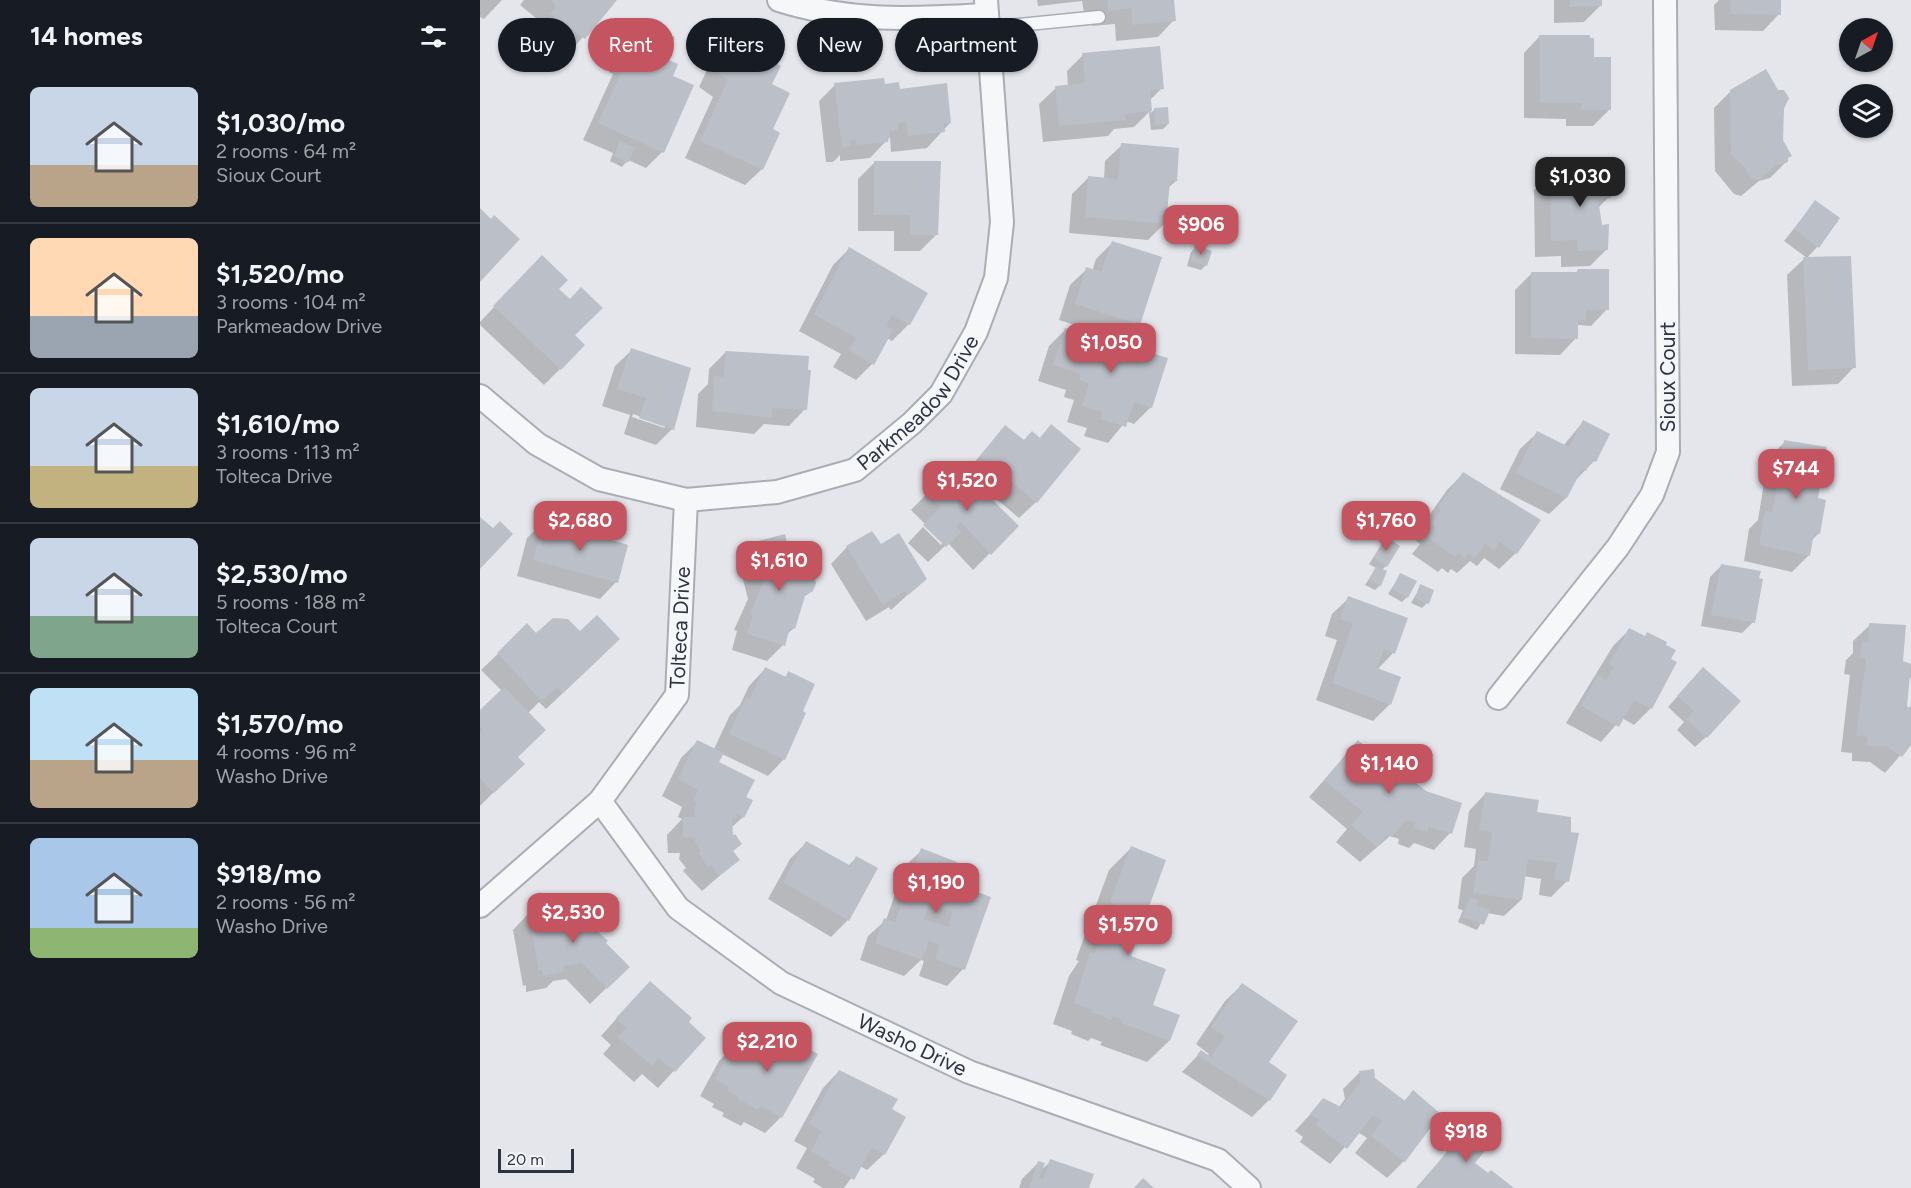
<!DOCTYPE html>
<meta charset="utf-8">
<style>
body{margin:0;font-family:Figtree,sans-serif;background:#242831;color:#f1f3f6;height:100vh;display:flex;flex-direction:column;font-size:22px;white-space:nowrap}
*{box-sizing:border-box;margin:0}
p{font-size:20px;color:#9ea1a6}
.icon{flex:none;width:33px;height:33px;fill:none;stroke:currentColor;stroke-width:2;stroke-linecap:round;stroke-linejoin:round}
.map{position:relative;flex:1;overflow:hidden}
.details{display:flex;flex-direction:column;background:#171b24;width:480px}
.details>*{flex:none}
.banner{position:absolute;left:18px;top:18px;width:570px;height:54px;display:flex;gap:12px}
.needle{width:39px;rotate:40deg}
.tools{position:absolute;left:1359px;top:18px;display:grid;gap:12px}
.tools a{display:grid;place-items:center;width:54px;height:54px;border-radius:50%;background:#171b24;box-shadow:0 2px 4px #0004;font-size:30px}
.scale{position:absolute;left:18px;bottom:15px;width:76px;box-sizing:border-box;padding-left:6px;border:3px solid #2d3342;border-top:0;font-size:16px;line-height:21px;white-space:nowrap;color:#2d3342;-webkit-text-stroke:4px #f3f5f8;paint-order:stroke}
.price{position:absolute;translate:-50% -51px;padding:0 14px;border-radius:12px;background:#c45460;color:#fff;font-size:20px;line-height:39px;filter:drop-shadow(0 2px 3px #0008)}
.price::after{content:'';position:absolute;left:50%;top:36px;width:18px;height:14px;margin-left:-9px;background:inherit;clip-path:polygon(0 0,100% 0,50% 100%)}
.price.current{background:#222;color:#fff}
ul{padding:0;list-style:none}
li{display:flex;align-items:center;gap:18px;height:150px;padding:0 30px}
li+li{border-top:2px solid #363941}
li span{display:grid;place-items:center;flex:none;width:168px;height:120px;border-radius:9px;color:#555}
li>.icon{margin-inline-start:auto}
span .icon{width:72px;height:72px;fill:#fffc;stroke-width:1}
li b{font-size:26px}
h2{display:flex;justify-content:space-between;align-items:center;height:72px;padding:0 30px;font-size:26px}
.pill{padding:0 21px;border-radius:27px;background:#171b24;box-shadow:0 2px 4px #0004;font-size:21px;line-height:54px}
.pill.current{background:#c45460;color:#fff}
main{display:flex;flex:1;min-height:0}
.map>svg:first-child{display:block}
</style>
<main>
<section class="details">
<h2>14 homes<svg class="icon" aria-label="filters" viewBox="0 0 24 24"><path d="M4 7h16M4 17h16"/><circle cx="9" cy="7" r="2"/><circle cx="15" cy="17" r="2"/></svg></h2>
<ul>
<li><span style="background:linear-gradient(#c9d6e8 65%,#b9a48a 0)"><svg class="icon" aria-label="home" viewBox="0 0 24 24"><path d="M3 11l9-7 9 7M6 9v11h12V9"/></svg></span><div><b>$1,030/mo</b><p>2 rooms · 64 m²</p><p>Sioux Court</p></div></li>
<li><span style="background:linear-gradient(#ffd9b3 65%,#9aa5b1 0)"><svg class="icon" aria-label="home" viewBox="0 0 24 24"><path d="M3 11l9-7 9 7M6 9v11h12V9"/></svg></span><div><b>$1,520/mo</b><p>3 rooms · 104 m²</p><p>Parkmeadow Drive</p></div></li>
<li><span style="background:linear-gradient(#c9d6e8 65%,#c2b280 0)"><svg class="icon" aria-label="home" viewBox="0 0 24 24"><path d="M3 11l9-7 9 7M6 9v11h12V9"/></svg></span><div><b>$1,610/mo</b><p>3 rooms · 113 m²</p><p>Tolteca Drive</p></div></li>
<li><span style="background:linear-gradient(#c9d6e8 65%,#7fa58c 0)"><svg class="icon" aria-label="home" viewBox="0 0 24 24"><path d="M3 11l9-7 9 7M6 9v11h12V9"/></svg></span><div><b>$2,530/mo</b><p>5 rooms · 188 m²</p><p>Tolteca Court</p></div></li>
<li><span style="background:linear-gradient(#bfe0f5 60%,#b9a48a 0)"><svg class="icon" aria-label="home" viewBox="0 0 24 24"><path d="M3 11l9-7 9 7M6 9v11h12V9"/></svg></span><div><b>$1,570/mo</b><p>4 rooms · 96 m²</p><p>Washo Drive</p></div></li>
<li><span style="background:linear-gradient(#a9c7e8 75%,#8fb573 0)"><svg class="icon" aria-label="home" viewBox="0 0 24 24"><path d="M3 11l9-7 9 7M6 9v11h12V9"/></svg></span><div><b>$918/mo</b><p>2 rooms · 56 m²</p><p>Washo Drive</p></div></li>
</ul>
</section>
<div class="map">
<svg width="1431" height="1188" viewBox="0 0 1431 1188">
<rect width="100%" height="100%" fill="#e4e6eb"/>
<path fill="#0003" fill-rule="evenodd" d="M0,0H22L4,19L0,17Z
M44,0H135L88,54L55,31L62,23L40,5Z
M557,0H692L694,20L678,37L636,41L635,24L612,26L611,12L604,13L602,1L558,6Z
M1074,0H1120V6L1104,22L1074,23Z
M1239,0H1299V14L1283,31L1235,30L1234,5Z
M160,22L184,60L191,77L182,152L166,168L148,160L142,167L130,161L133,153L103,140L133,74L129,72L144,39Z
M1060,36L1112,59L1130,109L1113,126H1086V119L1044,118V53Z
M248,42L290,85L291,130L282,169L265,185L205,158L233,97L219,87L232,59Z
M603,55L682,88L669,101L671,113L675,109L688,124L683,129L671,130L669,112L654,127L634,129L628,136L563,142L559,104L576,88L588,87L587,71Z
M355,85H403L418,90L470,123L447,148L411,152L410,137L390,158L360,161V155L353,162H346L339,101Z
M1251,91L1302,109L1301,141L1306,162L1290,178L1279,181L1261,196L1254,194L1235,171L1234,108Z
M642,145L696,181L688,188L685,223L668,240L589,233L592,194L608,178L624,179L625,161Z
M395,162L457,234L440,251H414V231H378V179Z
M1071,174L1129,197L1118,208L1127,249L1110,266L1081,267V256L1055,257L1054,190Z
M1335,202L1337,247L1327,258L1304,241Z
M632,243L659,324L643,341L579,320L590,285L607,269L612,271L616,259Z
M716,247L726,265L721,270L707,266L711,252Z
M369,249L429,324L412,341L407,338L392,364L376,380L353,367L361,354L319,331L353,265Z
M1324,259L1374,367L1358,384L1312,386L1307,275Z
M1098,270L1127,309L1111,326L1098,325L1096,338L1080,355L1035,354V290L1052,273L1095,274Z
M45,274L77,289L90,301L121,308L94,336L80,369L64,385L0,325V322Z
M585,330L671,407L654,424L646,421L628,443L604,436L607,428L587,422L594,400L584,397L586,390L558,381L569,346Z
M152,350L192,429L176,445L144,434L150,415L122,406L135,366ZM153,414L185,425V428L152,417Z
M245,353L325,409L309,426L284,424L274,434L216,427L218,394L228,384L229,369Z
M1103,422L1114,461L1093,483L1086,498L1069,514L1020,489L1040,449L1057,433L1083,446Z
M571,426L556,502L539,518L500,485L498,487L537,526L493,570L468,543L448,562L428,543L443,527L461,545L463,542L431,510L475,465L484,474L525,427L543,442L559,439Z
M1305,442L1337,499L1339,533L1331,541L1328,556L1312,572L1264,561L1269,529L1278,520L1288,458Z
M984,473L1059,521L1036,553L1019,569L1004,558L997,566L990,561L977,573L971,569L968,573L962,568L958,572L932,554L940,544L936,541L946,526L943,524L967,490Z
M64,521L136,582L120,599L37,576L47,538Z
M906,539V566L902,570L900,585L895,590L885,585L896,568L889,564Z
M274,543L313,570L331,590L323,598L314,628L306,635L303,645L287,661L252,650L257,631L254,630L268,599L258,560Z
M367,547L445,579L411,610L409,607L386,621L351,564Z
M1241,566L1273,622L1262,633L1221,626L1230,577Z
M921,574L927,597L922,602L908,594Z
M941,586L947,603L942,608L931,603Z
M869,598L913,653L897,670L910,704L893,721L836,700L857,640L845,636L852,614Z
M1390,625L1421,662L1431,665V677L1426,682L1425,707L1428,709L1431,706V743L1405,773L1390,762L1372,761V753L1361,752L1370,675L1364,674L1366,660L1373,653V641Z
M47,626L56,636L122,656L66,709L59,702L48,713L36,757L42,764L0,806V712L22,691L1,670Z
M1149,630L1195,663L1170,709L1154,725L1142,718L1121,742L1086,723L1133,646Z
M285,669L304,678L309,673L304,759L288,776L242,754L237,763L264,798L263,817L251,828L252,839L260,844L252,852L258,860L222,891L203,871L206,868L199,859L200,853H188L187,835L202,819L198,817L202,807L182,796L201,758L218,741L234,749L250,715L260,705L269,686Z
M1212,680L1226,737L1215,747L1197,730L1204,722L1188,707Z
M878,742L899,760L909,749L920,771L970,833L954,850L934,843L929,848L918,844L919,839L910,836L880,862L856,842L867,829L829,797Z
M1005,794L1055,813L1087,881L1071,897L1059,895L1061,879L1044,876L1041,900L1024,916L1007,913L997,930L978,922L983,910L978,909L982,878L994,866L996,849L984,847L989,811Z
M326,843L368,866L376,858L396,868L367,921L351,937L288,899L310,859Z
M651,848L684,860L665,915L660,919L649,957L689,1041L667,1062L620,1045L622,1042L611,1038L608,1041L591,1034L592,1031L573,1024L589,976L599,961L596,960L607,929L612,925L609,924L629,870Z
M442,850L468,883L483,969L467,986L439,976L444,961L441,960L424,976L380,960L388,936L406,920L425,866Z
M49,913L99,916L148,967L110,1004L86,979L73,981L66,988L46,992V985L43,986L33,930Z
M762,985L787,1063L789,1100L772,1117L702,1072L721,1052L727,1057L729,1054L716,1044L745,1001Z
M154,999L207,1022L224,1038L178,1088L162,1074L154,1082L123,1054L131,1045L121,1036Z
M301,1036V1117L285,1133L264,1122L261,1126L242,1116L244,1113L232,1107L234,1104L220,1096L239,1061L255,1044L263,1040L285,1052Z
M359,1071L410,1110L404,1154L387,1170L380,1166L364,1188H343L333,1182L335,1179L316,1168L327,1148L314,1141L343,1088Z
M880,1072L894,1079L923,1102L933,1092L959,1115L924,1161L907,1178L875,1153L887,1138L878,1132L850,1164L820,1142L823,1137L815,1131L843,1100L859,1107L865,1099L863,1089Z
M994,1121L993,1163L1030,1188H936Z
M571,1161L607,1188H539L542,1179L558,1163L560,1171Z"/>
<path fill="#bbbfc7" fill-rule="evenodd" d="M70,0H137L105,39L70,14L77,6Z
M627,0H694L696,21L652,25L651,8L628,11Z
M1090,0H1122V6L1090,7Z
M1250,0H1301V15L1251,14Z
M160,21L195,37L186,59L198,64L193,76L214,85L184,153L118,123L148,57L144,56Z
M1059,35H1110V38H1114V57H1131V110H1101L1102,103H1060Z
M248,41L292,59L291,61L301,66L292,84L310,93L293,129L300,133L283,170L220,141L248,80L234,70Z
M680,46L684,89L670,90L672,111L645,114L646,120L579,126L575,86L605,83L602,53Z
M1286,69L1298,90H1304L1309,98L1304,109L1303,140L1312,156L1308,158V162L1297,165L1279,180L1271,178L1265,168L1251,154L1250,90Z
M404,78L405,84L419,82L420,89L467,83L471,123L464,124L465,132L428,136L426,122L418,123V130L410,131L408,142L376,145V140L370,141L371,146L362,147L354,83Z
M688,107L689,124L675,125L674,108Z
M140,141L155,148L148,163L134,156Z
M641,143L699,148L697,181H690L686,224L605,217L608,176L638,179Z
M394,161H461L458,235H430V215H394Z
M1130,170L1131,198L1118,199L1122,225L1129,224L1128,250L1097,251V240L1071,241L1070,172Z
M1335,200L1360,218L1339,248L1314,229Z
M0,208L11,219L14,215L40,239L0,282Z
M632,241L682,257L660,325L595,304L606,267L621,272Z
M715,245L732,251L727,266L711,261Z
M369,247L448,293L430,325L412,315L406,326L413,330L394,365L369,350L376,338L334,314Z
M62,255L88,280L79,289L90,299L101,287L123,308L95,335L105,345L81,370L13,306Z
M1371,256L1376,368L1328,370L1323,257Z
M1098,269H1129V310H1106V320H1098V339L1051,338V272H1098Z
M585,328L688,358L672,408L654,402L646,427L620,419L622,412L602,406L609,384L599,380L601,374L573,365Z
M151,348L211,368L194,430L159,418L166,398L137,389Z
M245,351L329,356L328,370H331L327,410L292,408V418L232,411L234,376L244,377Z
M1103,420L1130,434L1116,462L1112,460L1106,471L1102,469L1087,498L1036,473L1057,431L1089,447Z
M571,424L601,449L557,503L500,456L525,425L544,440L552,431L560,438Z
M1304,440L1347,447L1338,498L1346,500L1340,534L1334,533L1330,556L1279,545L1285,511L1292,512Z
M475,463L539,526L511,555L481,522L476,527L481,532L466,547L443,525L461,507L446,492Z
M983,472L1061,520L1037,554L1020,542L1014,550L1005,544L995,558L988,553L985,558L979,553L975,557L947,537L955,527L951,524L961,509L958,507Z
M0,517L13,528L20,521L33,534L0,569Z
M64,519L148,545L138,583L53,560Z
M392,531L401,544L419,533L447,579L428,595L425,591L403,605L366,546Z
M305,534L314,569L328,570L334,575L336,583L333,591L325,596L315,629L310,627L305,646L267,634L273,615L270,614L284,581L274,542Z
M906,537L920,546L907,567L893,558Z
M1241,564L1281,571L1279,578L1283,579L1275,623L1231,615Z
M896,566L907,571L901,586L889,580Z
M920,573L937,581L928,598L912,589Z
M940,584L954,590L949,604L935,598Z
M868,596L928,618L915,654L904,649L897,668L921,677L911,705L852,683L873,624L860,619Z
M117,615L140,639L83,693L77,687L62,701L17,653L47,623L56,633L73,618L88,619L100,631Z
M1389,623L1426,625L1423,661L1431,664L1427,706L1429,708L1431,705V745L1422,757L1406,746H1387L1388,737L1376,736L1386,659L1380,658L1382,642H1388Z
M1149,628L1165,636L1167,632L1187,642L1186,645L1196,650L1191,659L1197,662L1172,709L1154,700L1139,727L1101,706L1118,675L1126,680L1134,667L1129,664Z
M285,667L306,677L308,671L335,684L323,711L326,713L305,760L249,734L266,697L270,699Z
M1223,667L1261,701L1227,738L1206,719L1214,711L1197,696Z
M24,687L66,730L38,757L45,764L14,793L0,778V733L3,730L0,727V710Z
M217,740L244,753L239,762L275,780L266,797L273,800L264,818L257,814L256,819L252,818L253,835L255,834L262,844L253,851L260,860L239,876L231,865L228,867L218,853L221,851L215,842V838L203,837V817H215L214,809L217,802L213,800L218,790L198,779Z
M878,740L900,759L909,747L928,763L922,771L946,791L982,803L972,834L949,827L947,832L933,828L935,823L926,820L912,837L908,834L897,847L871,825L883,812L844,780Z
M1005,792L1059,800L1057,812L1091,817V832L1099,833L1089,882L1074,879L1077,863L1048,859L1042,900L993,893L998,860L1008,861L1012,832L999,830Z
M326,841L371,866L376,856L398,868L369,921L303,882Z
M651,846L686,860L666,915L657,912L656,916L664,919L651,956L686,969L673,1005L700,1015L690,1041L641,1023L642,1020L632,1016L631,1020L611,1012L613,1010L594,1003L610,952L614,954L620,939L617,938L629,906L649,913L650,910L630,902Z
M441,848L477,862L470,882L511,897L485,970L455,959L460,945L449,941L442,960L395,943L404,918L415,922ZM450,904L473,912L468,927L444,919Z
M990,897L999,901L997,905L1010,910L1004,925L982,917Z
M98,903L100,915L128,941L126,943L150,967L127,989L102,963L83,966L84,972L63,976L62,970H59L48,912Z
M170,981L212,1018L209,1022L226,1038L195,1072L179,1058L172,1066L138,1037L146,1028L136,1018Z
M762,983L818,1021L789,1062L807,1075L790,1101L717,1055L721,1050L731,1057L745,1037L731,1027Z
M300,1034L338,1054L302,1118L281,1106L278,1110L258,1099L259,1097L247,1090L249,1087L235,1079L255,1042L259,1045L263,1038L290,1053Z
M894,1069L895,1078L925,1101L933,1090L961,1114L925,1162L891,1136L902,1121L893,1115L867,1149L836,1125L839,1120L830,1114L843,1098L861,1107L881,1081L879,1071Z
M359,1070L418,1099L412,1109L426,1117L405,1155L392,1148L374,1180L348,1165L350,1162L331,1151L342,1131L329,1124Z
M993,1119L1016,1137L995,1163L1008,1173L1011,1170L1034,1188H938Z
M570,1159L614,1174L609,1188H549L558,1161L565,1163L559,1178L563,1180Z
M663,1178L674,1188H654Z"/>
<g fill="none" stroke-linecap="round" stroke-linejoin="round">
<g stroke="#a9adb5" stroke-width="15">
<path id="lane" d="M508,28L619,17"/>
</g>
<g stroke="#a9adb5" stroke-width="26">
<g id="street">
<path d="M299,0C372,23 433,19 507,15"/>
<path id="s1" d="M0,396L57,444L119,479L206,500L297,492L375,470L432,423L461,394L496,332L516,278L522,222L506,0"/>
<path d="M1018,698L1138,547L1172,495L1188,452L1185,0"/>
<path id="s2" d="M120,801L198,908L301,983L489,1072L738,1160L769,1188"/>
<path id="s3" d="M0,906L120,801L197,695L206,500"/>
</g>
</g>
<use href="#lane" stroke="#f6f7f9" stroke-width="12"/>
<use href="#street" stroke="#f6f7f9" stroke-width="22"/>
</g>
<g text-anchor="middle" stroke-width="4.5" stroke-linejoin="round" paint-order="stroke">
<g font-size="21" fill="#2d3342" stroke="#f3f5f8">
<text transform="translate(1188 377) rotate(-90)" y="7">Sioux Court</text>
<text dy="7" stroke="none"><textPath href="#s1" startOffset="501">Parkmeadow Drive</textPath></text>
<text dy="7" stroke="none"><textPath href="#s3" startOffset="358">Tolteca Drive</textPath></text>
<text dy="7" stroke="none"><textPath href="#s2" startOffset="405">Washo Drive</textPath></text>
</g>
</g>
</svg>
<div class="tools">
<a><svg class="needle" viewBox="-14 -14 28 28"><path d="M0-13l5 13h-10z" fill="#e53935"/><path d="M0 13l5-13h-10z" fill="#9ea1a6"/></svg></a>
<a><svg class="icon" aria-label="layers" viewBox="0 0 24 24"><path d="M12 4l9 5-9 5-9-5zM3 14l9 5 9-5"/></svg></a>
</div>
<div class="scale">20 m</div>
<b class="price current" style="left:1100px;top:208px">$1,030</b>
<b class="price" style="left:721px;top:256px">$906</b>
<b class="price" style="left:631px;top:374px">$1,050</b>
<b class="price" style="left:1316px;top:500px">$744</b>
<b class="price" style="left:487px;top:512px">$1,520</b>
<b class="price" style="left:100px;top:552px">$2,680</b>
<b class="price" style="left:906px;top:552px">$1,760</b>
<b class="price" style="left:299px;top:592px">$1,610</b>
<b class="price" style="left:909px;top:795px">$1,140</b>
<b class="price" style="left:456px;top:914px">$1,190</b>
<b class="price" style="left:93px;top:944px">$2,530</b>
<b class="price" style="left:648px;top:956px">$1,570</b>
<b class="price" style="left:287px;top:1073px">$2,210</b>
<b class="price" style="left:986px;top:1163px">$918</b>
<div class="banner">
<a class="pill">Buy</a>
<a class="pill current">Rent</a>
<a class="pill">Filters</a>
<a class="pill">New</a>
<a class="pill">Apartment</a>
</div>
</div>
</main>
